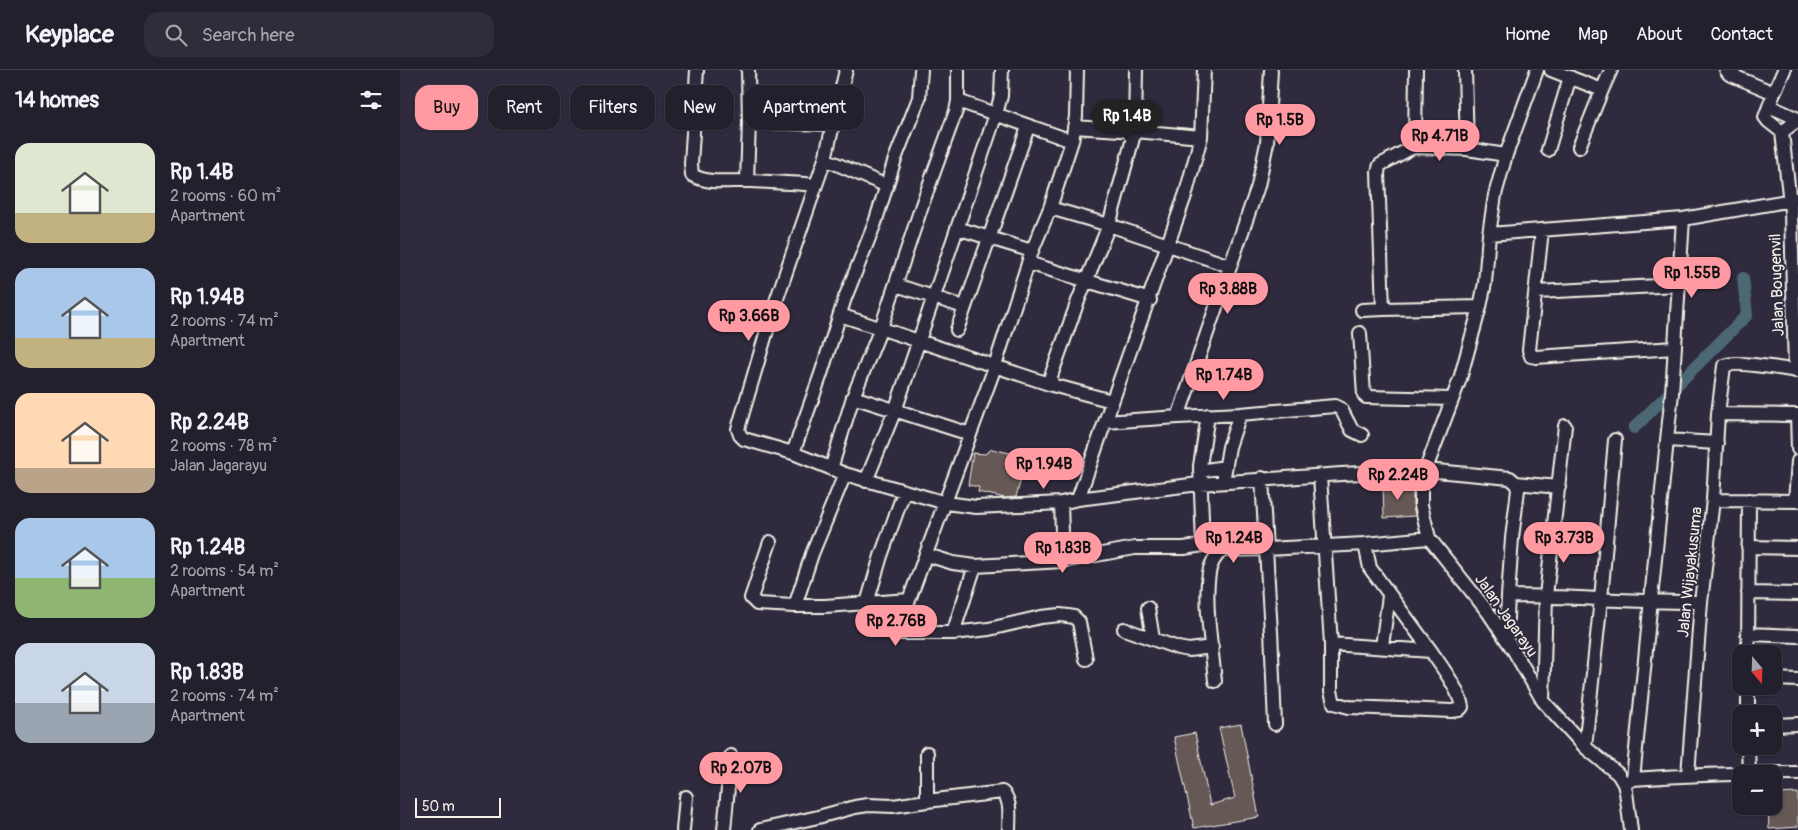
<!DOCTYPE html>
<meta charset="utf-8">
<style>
body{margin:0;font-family:Pangolin,sans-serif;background:#2f2d3a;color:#f1f3f6;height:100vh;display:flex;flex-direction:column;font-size:19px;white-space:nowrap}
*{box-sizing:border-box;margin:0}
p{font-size:16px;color:#a3a3aa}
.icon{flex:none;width:28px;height:28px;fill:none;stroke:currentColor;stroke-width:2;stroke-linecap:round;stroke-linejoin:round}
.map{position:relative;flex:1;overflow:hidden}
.details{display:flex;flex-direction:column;background:#23202e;width:400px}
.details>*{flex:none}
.guide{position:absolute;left:15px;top:15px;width:475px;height:45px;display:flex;gap:10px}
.needle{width:32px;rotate:161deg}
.fabs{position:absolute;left:1332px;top:575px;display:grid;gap:10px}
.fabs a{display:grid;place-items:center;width:50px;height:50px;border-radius:10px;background:#23202e;box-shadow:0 1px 4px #0004,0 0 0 1px #403e4a;font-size:25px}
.scale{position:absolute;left:15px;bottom:12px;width:86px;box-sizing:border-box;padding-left:5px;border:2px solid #f4f1e8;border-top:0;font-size:14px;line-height:18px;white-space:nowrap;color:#f4f1e8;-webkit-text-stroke:4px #2f2a3d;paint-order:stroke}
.price{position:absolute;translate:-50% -42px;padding:0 11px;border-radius:18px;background:#ff9aa2;color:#111;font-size:16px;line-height:32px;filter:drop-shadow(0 1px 2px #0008)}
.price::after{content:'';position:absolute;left:50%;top:30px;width:15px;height:11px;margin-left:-8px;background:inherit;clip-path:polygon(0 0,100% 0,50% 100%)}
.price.on{background:#222;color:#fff}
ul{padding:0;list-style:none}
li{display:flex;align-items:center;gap:15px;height:125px;padding:0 15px}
li span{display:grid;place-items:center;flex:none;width:140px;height:100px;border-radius:15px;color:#555}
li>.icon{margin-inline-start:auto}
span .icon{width:60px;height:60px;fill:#fffc;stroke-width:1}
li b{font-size:21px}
h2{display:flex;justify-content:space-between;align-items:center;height:60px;padding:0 15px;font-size:21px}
.tag{padding:0 18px;border-radius:15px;background:#23202e;box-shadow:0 1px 4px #0004,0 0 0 1px #403e4a;font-size:18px;line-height:45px}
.tag.on{background:#ff9aa2;color:#111}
header{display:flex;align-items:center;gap:30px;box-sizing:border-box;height:70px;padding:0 25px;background:#23202e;border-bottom:1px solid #403e4a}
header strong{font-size:24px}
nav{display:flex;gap:28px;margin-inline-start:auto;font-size:18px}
.search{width:350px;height:45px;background:#2f2d3a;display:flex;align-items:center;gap:12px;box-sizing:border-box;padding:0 18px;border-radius:15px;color:#a3a3aa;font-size:19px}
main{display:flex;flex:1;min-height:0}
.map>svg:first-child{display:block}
</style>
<header>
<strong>Keyplace</strong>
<div class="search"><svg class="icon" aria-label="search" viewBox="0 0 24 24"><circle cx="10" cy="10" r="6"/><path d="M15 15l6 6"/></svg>Search here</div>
<nav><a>Home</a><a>Map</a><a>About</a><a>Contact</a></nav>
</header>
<main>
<section class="details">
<h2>14 homes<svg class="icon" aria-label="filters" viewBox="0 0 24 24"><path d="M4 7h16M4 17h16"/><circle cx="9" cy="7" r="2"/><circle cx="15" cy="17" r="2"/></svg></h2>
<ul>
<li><span style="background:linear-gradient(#dfe7d0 70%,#c2b280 0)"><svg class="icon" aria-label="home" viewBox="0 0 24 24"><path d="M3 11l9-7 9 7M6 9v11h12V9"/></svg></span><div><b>Rp 1.4B</b><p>2 rooms · 60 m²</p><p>Apartment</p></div></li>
<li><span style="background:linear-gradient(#a9c7e8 70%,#c2b280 0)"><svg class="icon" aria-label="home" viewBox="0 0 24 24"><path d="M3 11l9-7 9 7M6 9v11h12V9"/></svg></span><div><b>Rp 1.94B</b><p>2 rooms · 74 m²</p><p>Apartment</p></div></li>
<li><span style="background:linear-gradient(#ffd9b3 75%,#b9a48a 0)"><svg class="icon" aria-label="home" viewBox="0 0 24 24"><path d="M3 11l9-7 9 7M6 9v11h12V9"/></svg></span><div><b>Rp 2.24B</b><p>2 rooms · 78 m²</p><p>Jalan Jagarayu</p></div></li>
<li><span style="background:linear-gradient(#a9c7e8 60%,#8fb573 0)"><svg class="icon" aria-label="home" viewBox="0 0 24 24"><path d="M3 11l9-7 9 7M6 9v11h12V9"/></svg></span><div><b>Rp 1.24B</b><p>2 rooms · 54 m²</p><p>Apartment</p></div></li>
<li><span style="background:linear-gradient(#c9d6e8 60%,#9aa5b1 0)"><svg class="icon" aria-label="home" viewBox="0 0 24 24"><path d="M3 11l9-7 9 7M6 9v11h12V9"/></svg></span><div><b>Rp 1.83B</b><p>2 rooms · 74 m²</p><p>Apartment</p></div></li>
</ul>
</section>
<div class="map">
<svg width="1398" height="760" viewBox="0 0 1398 760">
<rect width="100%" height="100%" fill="#2f2a3d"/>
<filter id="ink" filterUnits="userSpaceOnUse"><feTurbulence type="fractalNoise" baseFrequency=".02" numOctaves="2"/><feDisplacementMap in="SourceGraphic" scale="10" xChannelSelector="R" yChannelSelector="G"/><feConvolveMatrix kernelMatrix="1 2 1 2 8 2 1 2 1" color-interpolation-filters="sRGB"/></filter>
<g filter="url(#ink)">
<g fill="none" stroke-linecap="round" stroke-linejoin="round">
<path stroke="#4d6775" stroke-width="12" d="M1234,358L1347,245L1343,208"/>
</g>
<path fill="#655854" stroke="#f4f1e8" d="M592,379L627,387L616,427L605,428L578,422L579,417L568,415L573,383L585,384Z
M1013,415V435L1015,446L984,448L983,416Z
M841,654L859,747L794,758L774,667L795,663L810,735L835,728L819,658Z
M1398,723V757L1369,759L1368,736H1374V724Z"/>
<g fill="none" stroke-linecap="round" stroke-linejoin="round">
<g stroke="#f4f1e8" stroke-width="16">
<path id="minor" d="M297,0L291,94L292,105C310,115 330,110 350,111C372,112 394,113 416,115L425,89L446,0
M677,0L676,46L672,71L650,138L632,181L592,305L509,530L425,536H395L412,484L445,404L546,433L576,437L641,434L661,433L678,429L799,414L941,404L1026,400L1110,408L1116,413L1118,420L1112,468L1108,526
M736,0L735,61L801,67
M871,0L867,73L858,116L778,347L840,344L935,336L941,339L952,360L962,365
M1016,0L1015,72L1013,77L980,95L978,102L983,239L1080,237
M1065,0L1067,79L1106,85
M1137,0L1106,85L1095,125L1089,164L1085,213L1080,237L1060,309L1021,412V435L1029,468L1088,542L1114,581L1143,631L1185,677L1218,704L1224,714L1226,722L1231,760
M1151,0L1202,20L1179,77
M1326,0L1329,4L1374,23L1365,47L1368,51L1382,62
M1202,20L1211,0
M1374,23L1384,0
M558,31L672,71
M1369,36L1398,49
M349,52L433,54
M674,57L735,61L709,155L830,196
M1013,77L1067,79
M1148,80L1170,7
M425,89L487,116
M347,111L349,52L348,0
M650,138L709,155L678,231L651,306L652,315
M557,158L632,181
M1142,160L1129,280L1131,286L1136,287L1275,278
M1089,164L1283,149L1398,129
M628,193L750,230
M496,215L564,237
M1136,222L1279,215
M962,240L983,239
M440,245L652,315L712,331
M557,260L628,57
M960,263L964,325L966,327L1052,329
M1395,301L1391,142L1382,62L1398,50
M453,327L570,364
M1318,344L1398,345
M1397,345L1398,379
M778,347L705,352L786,123L801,67L804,0
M1267,370L1272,323L1283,149
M393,383L344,369L340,365L338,359L373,240L416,115
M431,399L453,327L481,258L522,135L556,41L558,31V0
M800,401L825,397
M445,404L393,383L421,304L445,228L475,153L495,89L519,28L521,0
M920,406L931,574V621L934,633L949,637L1052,641L1059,640L1062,637C1059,619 1041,596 1031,581L931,574
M466,411L497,335L596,44L601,26L602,0
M823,412L829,377L840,344
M1116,413L1159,417
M678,429L705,352
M1313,430L1398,431
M1395,431L1398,391
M661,433L663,491
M370,472L351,528L357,534L395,536
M965,474L1029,468
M1348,477L1398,478
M527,485L553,493L575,496L663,491L735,478H784L803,475L800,396L808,345
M1348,523L1398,524
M509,530L499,558L500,563H553L589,559L641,547L660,545L668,546L674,547L679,552L686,589
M467,533L481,486L504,422
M748,538L753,569
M724,559L778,578L789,580L812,577
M553,563L575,496
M1347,564L1398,566
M1106,569L1108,526C1172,526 1236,533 1301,532
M982,576L989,526
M1348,584L1349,430
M1374,609L1398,610
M815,611C812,578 804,535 809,503C810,495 816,485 822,480L866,479L862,408
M1348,616V644
M1143,631L1146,526L1165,356
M875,654C873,595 870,537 866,479L965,474L970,498L1031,581
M1374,655L1398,654
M1348,676L1349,703
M1185,677L1201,529L1215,370
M527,683V731L602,722C612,730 609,748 609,760
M1288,705L1301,532L1313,430L1318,344L1324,296C1334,290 1383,299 1398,301
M1233,709L1267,370L1317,373
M1226,713L1233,709C1288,705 1343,703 1398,703
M283,760L286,727
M324,760L331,686
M360,760L418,747L455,737L468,735L493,736L527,731"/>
</g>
<use href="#minor" stroke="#2f2a3d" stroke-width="12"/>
</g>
</g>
<g text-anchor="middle" stroke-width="4" stroke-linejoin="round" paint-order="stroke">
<g font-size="16" fill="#f4f1e8" stroke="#2f2a3d">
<text transform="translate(1376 215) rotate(-92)" y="6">Jalan Bougenvil</text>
<text transform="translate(1289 502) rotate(-84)" y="6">Jalan Wijayakusuma</text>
<text transform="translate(1107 545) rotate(55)" y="6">Jalan Jagarayu</text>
</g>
</g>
</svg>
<div class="fabs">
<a><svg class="needle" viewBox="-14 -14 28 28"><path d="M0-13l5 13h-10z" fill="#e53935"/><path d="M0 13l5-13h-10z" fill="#a3a3aa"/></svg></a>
<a>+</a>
<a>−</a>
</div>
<div class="scale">50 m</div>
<b class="price on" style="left:727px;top:72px">Rp 1.4B</b>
<b class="price" style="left:880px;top:76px">Rp 1.5B</b>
<b class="price" style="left:1040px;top:92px">Rp 4.71B</b>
<b class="price" style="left:1292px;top:229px">Rp 1.55B</b>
<b class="price" style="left:828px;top:245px">Rp 3.88B</b>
<b class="price" style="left:349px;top:272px">Rp 3.66B</b>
<b class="price" style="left:824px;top:331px">Rp 1.74B</b>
<b class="price" style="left:644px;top:420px">Rp 1.94B</b>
<b class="price" style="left:998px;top:431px">Rp 2.24B</b>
<b class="price" style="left:834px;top:494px">Rp 1.24B</b>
<b class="price" style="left:1164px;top:494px">Rp 3.73B</b>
<b class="price" style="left:663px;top:504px">Rp 1.83B</b>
<b class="price" style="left:496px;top:577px">Rp 2.76B</b>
<b class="price" style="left:341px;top:724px">Rp 2.07B</b>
<div class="guide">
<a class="tag on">Buy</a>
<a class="tag">Rent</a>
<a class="tag">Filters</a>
<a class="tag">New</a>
<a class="tag">Apartment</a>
</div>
</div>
</main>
